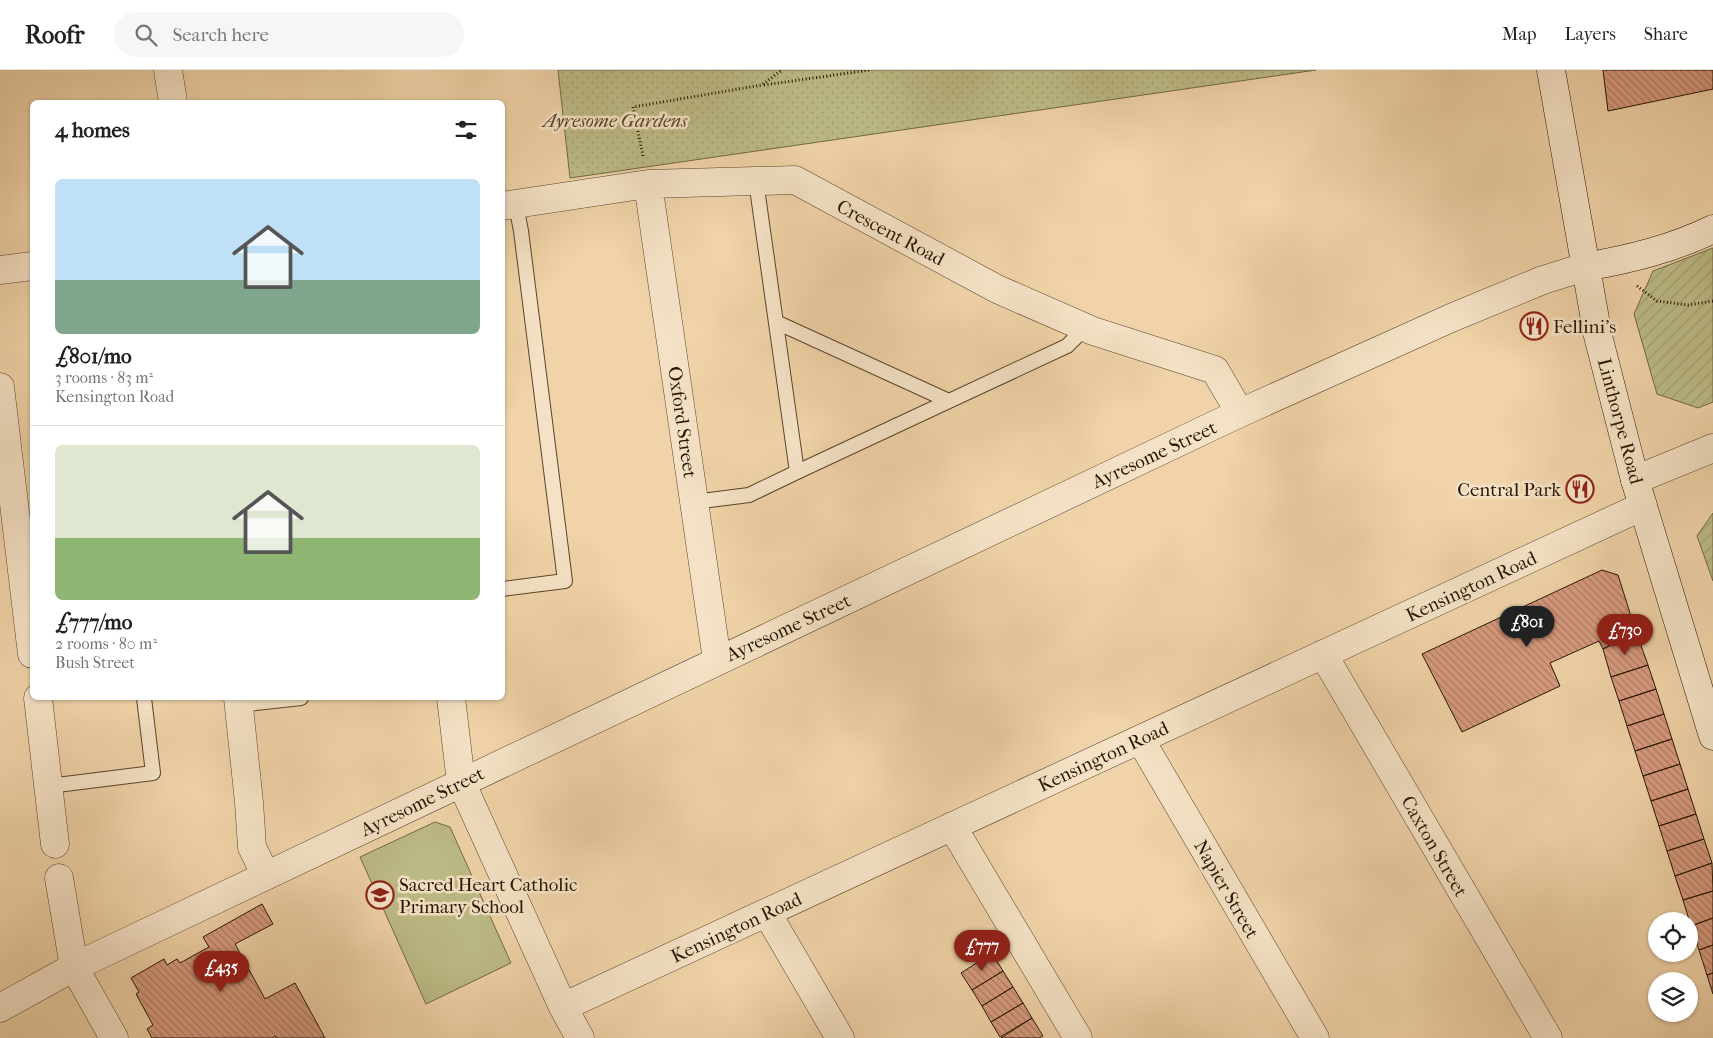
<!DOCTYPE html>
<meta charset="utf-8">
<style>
body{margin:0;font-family:"IM FELL French Canon",serif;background:#f6f6f6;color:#222;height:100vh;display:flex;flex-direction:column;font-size:19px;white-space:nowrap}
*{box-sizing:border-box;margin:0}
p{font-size:16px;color:#767676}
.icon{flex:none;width:28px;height:28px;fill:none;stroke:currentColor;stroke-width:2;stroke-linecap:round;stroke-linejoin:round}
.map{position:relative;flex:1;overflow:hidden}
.side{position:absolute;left:30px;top:30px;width:475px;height:600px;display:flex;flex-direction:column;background:#fff;border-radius:8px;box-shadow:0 1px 4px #0004}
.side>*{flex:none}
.controls{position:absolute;left:1648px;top:842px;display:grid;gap:10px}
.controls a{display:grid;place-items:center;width:50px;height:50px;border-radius:50%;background:#fff;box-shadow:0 1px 4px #0004;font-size:25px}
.price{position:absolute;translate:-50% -42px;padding:0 11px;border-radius:18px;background:#8f2418;color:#fff;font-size:16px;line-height:32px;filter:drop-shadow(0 1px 2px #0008)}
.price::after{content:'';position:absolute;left:50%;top:30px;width:15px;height:11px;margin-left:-8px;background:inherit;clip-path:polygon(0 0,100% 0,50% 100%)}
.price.on{background:#222;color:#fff}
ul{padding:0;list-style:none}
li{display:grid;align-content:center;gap:10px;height:265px;padding:0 25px}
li+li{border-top:1px solid #e0e0e0}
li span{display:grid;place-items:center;height:155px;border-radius:8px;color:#555}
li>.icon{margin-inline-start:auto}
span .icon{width:90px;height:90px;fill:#fffc;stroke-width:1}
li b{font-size:21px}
h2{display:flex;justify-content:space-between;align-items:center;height:60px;padding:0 25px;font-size:21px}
header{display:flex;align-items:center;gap:30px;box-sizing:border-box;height:70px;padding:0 25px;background:#fff;border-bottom:1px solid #e0e0e0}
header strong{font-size:24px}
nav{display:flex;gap:28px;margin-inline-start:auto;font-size:18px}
.search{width:350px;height:45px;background:#f6f6f6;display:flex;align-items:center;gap:12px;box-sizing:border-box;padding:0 18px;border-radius:28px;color:#767676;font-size:19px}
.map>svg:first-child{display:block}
</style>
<header>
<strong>Roofr</strong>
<div class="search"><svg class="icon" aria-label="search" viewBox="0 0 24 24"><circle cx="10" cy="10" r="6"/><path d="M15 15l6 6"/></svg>Search here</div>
<nav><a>Map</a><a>Layers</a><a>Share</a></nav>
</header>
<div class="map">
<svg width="1713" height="968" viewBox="0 0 1713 968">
<defs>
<pattern id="park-dots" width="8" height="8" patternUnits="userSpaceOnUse" patternTransform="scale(1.25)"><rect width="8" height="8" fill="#bcbb86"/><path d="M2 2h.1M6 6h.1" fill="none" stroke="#a2a072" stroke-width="1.8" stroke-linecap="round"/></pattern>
<pattern id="garden-furrows" width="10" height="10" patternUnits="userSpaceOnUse" patternTransform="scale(1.25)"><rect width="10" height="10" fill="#bcbb86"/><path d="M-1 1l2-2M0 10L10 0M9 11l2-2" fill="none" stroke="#a2a072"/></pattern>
<pattern id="building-back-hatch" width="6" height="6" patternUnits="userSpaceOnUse" patternTransform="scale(1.25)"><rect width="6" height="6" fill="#d89b80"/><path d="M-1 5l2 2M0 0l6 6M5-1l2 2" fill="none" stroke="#af7d66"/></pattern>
</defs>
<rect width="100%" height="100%" fill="#f0d3a8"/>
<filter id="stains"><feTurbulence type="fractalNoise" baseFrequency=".004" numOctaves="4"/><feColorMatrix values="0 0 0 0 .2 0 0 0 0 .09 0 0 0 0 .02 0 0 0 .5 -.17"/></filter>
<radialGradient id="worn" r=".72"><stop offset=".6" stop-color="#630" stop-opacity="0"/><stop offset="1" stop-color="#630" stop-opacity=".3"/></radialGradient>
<path fill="#bcbb86" stroke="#726843" d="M435,752L450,757L511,893L426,934L360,787Z"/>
<path fill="url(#park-dots)" stroke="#726843" d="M558,0H1316L570,108Z"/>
<path fill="url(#garden-furrows)" stroke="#726843" d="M1713,178V332L1698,338L1657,324L1634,244L1653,201Z
M1713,443V511L1697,466Z"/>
<path fill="url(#building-back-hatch)" stroke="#271500" d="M1603,0H1713V19L1608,41Z
M1602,500L1618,505L1636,562L1603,579L1599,571L1550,593L1560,616L1462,662L1422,584Z
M1636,562L1648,595L1611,607L1603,579Z
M1648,595L1656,619L1619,631L1611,607Z
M1656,619L1664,644L1627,656L1619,631Z
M1664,644L1672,669L1635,681L1627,656Z
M1672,669L1680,694L1643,706L1635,681Z
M1680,694L1688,719L1651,731L1643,706Z
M1688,719L1696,744L1659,756L1651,731Z
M1696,744L1704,769L1667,781L1659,756Z
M1704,769L1712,793L1675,806L1667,781Z
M1712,793L1713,821L1683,830L1675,806Z
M1713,821V848L1691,856L1683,830Z
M262,834L273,854L235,874L265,929L295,913L325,968H276L275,966L272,968H152L147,959L153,955L136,924L139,922L131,908L164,889L167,895L177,889L180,893L209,877L203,867Z
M1713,848V875L1699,880L1691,856Z
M1713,875V903L1707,905L1699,880Z
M992,883L1003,901L972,920L961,903Z
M1003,901L1013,917L982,936L972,920Z
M1713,903V924L1707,905Z
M1013,917L1023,933L991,952L982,936Z
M1023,933L1032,948L1000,967L991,952Z
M1032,948L1043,966L1039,968H1001Z"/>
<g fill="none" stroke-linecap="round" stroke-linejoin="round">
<g stroke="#59442a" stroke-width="16">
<path id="lane" d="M756,111L797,402L949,331L776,252
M949,331L1067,276L1085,258
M694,432L749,425L797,402
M502,519L565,511L521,161L516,135
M239,635L301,628
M49,716L153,703L144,628"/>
</g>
<g stroke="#59442a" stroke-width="29">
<path id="street" d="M168,0L173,32
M648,114L717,590
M502,136L648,114L795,110L997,219L1093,261L1215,300L1240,343
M0,200L32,196
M0,317L32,584
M1635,410L1713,378
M1323,584L1548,968
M38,628L55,774
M238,628L249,732L252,777L266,806
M451,628L461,712L563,937L580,968
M1140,669L1315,968
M952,756L1078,968
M59,808L74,897L114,968
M767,843L840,968
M563,937L1643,436
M0,938L74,897L1240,343L1451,248L1543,210L1585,197"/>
</g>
<g stroke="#271500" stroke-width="29">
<path id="secondary" d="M1551,0L1598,266L1635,410L1713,666
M1585,197C1630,189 1672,179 1713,159"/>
</g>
<path stroke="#271500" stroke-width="3" stroke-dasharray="1 2.5" stroke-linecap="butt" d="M764,15L870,0
M643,86L633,37L762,15L782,0
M1637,216L1657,231L1688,235L1713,231"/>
<use href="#lane" stroke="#f5e2c6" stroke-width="14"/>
<use href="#street" stroke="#f5e2c6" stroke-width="28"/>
<use href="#secondary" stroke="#f5e2c6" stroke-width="28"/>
</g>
<defs>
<g id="restaurant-ring" transform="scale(1.4375)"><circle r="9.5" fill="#f5e2c6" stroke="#8f2418" stroke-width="1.5"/><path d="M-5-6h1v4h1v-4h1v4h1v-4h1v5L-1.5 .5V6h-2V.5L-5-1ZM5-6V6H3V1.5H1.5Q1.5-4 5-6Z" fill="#8f2418"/></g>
<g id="school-ring" transform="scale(1.4375)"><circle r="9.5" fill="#f5e2c6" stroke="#8f2418" stroke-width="1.5"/><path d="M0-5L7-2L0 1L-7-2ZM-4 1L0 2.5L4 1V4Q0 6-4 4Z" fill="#8f2418"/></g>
</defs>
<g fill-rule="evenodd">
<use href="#restaurant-ring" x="1534" y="256"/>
<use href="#restaurant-ring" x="1580" y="419"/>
<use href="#school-ring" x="380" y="825"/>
</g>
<g text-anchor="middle" stroke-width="5" stroke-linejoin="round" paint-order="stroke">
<g font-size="19" font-style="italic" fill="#544728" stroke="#f5e2c6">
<text x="615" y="57">Ayresome Gardens</text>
</g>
<g font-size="19" fill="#271500" stroke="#f5e2c6">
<text transform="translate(891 162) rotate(28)" y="7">Crescent Road</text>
<text transform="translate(1621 351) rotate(75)" y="7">Linthorpe Road</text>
<text transform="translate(683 352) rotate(82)" y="7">Oxford Street</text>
<text transform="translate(1154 384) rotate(-25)" y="7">Ayresome Street</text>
<text transform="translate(1471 516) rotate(-25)" y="7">Kensington Road</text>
<text transform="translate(788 557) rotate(-25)" y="7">Ayresome Street</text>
<text transform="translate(1103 686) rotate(-25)" y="7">Kensington Road</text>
<text transform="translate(422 731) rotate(-26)" y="7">Ayresome Street</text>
<text transform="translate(1435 776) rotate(60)" y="7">Caxton Street</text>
<text transform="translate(1227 819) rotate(60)" y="7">Napier Street</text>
<text transform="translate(736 857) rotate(-25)" y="7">Kensington Road</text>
</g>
<g font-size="19" fill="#271500" stroke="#f5e2c6" text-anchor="start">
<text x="1553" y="263">Fellini's</text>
<text x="1561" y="426" text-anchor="end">Central Park</text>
<text x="399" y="821">Sacred Heart Catholic<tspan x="399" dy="22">Primary School</tspan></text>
</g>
</g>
<rect width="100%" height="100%" filter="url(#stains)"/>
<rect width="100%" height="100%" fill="url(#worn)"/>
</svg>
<div class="controls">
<a><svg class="icon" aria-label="locate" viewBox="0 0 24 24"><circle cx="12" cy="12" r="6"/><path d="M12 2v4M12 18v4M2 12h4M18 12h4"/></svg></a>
<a><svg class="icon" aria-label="layers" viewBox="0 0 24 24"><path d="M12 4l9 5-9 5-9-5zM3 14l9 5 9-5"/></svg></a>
</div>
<b class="price on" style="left:1527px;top:578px">£801</b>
<b class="price" style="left:1625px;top:586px">£730</b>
<b class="price" style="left:982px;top:902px">£777</b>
<b class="price" style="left:221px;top:923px">£435</b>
<section class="side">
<h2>4 homes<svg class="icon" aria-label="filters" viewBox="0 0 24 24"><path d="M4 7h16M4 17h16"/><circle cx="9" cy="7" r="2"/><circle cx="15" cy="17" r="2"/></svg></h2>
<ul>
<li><span style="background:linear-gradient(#bfe0f5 65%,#7fa58c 0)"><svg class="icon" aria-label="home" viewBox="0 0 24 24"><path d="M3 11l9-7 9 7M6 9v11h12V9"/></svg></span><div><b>£801/mo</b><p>3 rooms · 83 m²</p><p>Kensington Road</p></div></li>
<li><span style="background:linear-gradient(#dfe7d0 60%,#8fb573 0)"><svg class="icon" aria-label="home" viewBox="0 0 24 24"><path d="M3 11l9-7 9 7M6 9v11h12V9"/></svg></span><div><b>£777/mo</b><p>2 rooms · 80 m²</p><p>Bush Street</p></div></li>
</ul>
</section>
</div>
